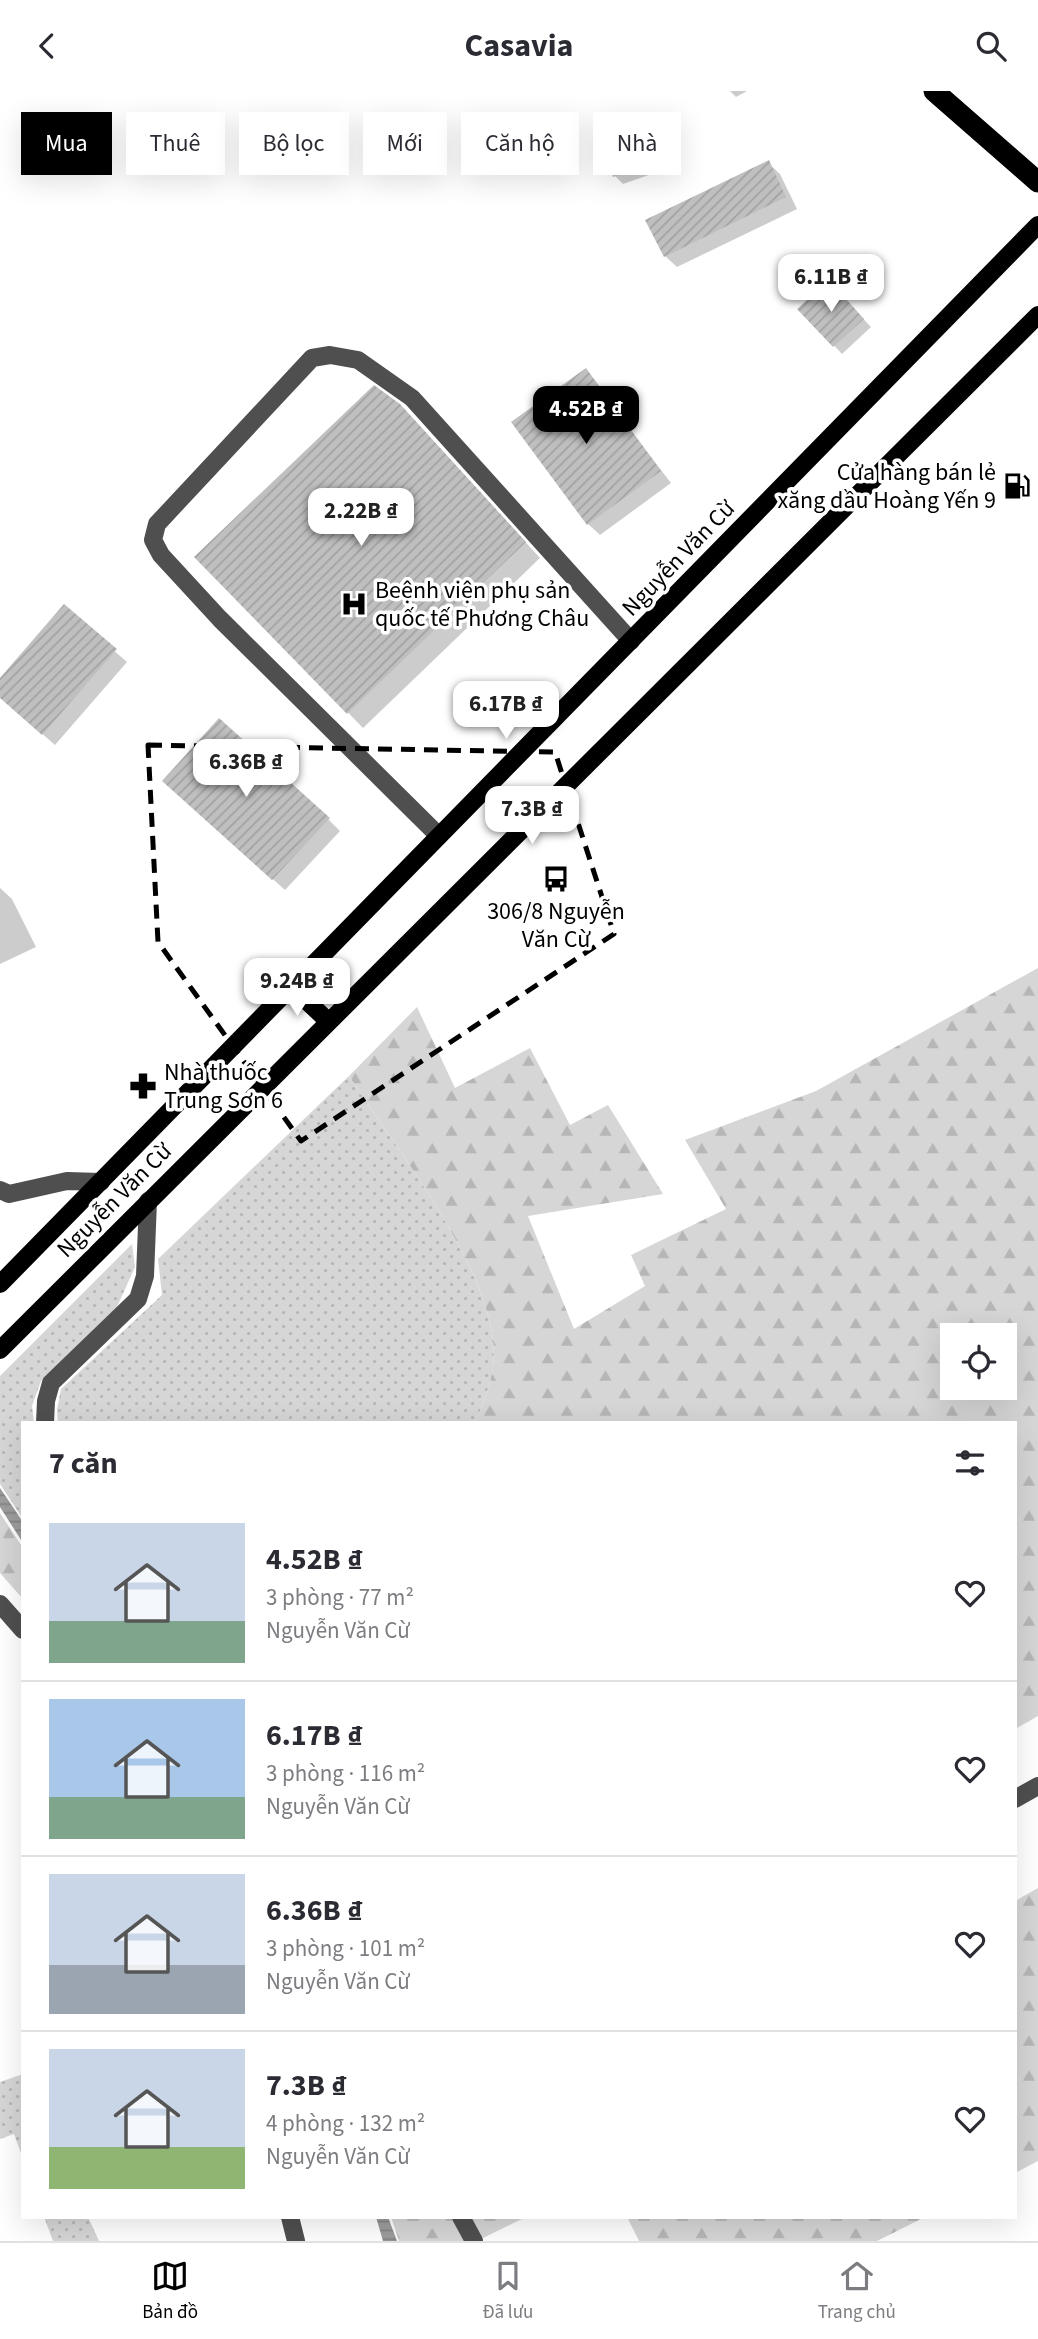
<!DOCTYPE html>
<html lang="vi">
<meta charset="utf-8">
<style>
body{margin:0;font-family:"Source Sans 3",sans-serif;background:#f2f2f3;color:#2b2b33;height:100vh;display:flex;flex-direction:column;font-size:26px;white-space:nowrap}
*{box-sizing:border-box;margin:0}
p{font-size:23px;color:#7c7c81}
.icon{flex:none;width:38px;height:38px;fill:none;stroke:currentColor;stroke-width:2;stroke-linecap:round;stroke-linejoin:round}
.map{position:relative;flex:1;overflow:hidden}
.details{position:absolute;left:21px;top:1330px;width:996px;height:798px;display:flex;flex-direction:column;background:#fff;border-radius:0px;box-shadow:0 7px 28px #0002}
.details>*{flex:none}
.top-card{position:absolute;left:21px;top:21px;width:998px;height:63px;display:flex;gap:14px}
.buttons{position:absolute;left:940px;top:1232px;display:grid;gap:14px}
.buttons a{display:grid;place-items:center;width:77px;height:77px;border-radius:0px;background:#fff;box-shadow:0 7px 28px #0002;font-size:35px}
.price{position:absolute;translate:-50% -60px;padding:0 16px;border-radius:14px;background:#fff;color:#222;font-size:23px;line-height:46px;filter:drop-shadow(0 2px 4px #0008)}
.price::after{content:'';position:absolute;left:50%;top:42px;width:21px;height:16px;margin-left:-10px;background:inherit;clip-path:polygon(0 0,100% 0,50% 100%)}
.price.selected{background:#000;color:#fff}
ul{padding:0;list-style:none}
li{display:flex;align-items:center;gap:21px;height:175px;padding:0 28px}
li+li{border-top:2px solid #e1e1e2}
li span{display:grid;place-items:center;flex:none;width:196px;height:140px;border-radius:0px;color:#555}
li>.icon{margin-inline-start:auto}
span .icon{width:84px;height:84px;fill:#fffc;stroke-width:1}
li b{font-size:30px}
h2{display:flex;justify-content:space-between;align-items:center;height:84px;padding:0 28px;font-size:30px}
.chip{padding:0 24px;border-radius:0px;background:#fff;box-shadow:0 7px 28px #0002;font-size:24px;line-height:63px}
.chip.selected{background:#000;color:#fff}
header{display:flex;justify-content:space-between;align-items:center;height:91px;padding:0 28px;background:#fff;font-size:32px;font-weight:700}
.tab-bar{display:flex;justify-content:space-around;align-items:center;height:98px;border-top:2px solid #e1e1e2;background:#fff;font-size:19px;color:#7c7c81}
.tab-bar a{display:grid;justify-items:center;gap:4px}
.tab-bar .selected{color:#000}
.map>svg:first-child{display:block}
</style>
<header><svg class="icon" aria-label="back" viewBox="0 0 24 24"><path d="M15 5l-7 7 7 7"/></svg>Casavia<svg class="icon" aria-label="search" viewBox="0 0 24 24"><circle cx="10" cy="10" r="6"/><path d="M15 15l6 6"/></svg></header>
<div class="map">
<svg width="1038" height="2150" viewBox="0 0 1038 2150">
<defs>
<pattern id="grass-dots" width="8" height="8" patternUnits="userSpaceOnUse" patternTransform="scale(1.75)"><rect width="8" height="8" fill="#d6d6d6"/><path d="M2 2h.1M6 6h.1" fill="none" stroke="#b6b6b6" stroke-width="1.8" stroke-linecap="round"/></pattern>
<pattern id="forest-firs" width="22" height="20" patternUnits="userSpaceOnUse" patternTransform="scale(1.75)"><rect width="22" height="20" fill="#d6d6d6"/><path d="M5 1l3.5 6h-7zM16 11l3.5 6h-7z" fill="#b6b6b6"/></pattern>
<pattern id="water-rules" width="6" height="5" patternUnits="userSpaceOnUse" patternTransform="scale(1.75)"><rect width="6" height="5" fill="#9d9d9d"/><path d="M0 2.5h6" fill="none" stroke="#858585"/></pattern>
<pattern id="building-hatch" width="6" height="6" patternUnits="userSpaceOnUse" patternTransform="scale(1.75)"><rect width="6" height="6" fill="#bfbfbf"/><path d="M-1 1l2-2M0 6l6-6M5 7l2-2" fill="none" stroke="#a2a2a2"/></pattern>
</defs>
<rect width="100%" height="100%" fill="#fff"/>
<path fill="url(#grass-dots)" d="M349,985C395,1056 484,1167 493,1250C497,1279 486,1306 475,1332H58L57,1319L61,1298L162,1204L158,1168Z
M132,1153L135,1176L117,1216L41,1290L32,1315L34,1332H23V1428L0,1393V1285Z
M23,1983V2068L14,2043L0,2048V1991Z
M44,2126H88L99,2150H53Z"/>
<path fill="url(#forest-firs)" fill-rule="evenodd" d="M1038,877V1625L1015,1638V1332H475C486,1306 497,1279 493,1250C484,1167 395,1056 349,985L417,916L455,997L530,957L570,1034L608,1014L663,1103L528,1125L574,1238L645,1195L631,1164L726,1118L685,1049L816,1000ZM1004,1244V1297H952V1244Z
M0,1422L23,1457V1508L0,1482Z
M1038,1797V2070L1015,2082V1810Z
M391,2126H455L468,2150H399Z
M468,2126H526L481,2148Z
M627,2126H925L877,2150H639Z"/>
<path fill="url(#water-rules)" d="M0,1397L23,1431V1452L0,1416Z
M376,2126H388L397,2150H383Z"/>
<path fill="#0003" d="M730,0H747L736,6Z
M648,32L656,39L669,77L623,93L615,85Z
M768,72L780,83L797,118L677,176L665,165Z
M836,199L871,236L842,263L800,218Z
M585,280L671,392L600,444L588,433Z
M415,330L540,467L363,637L197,466Z
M64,516L127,571L55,654L0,606V590Z
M176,701L328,728L340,740L285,799Z
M0,797L12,808L36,856L0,873Z"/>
<path fill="url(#building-hatch)" d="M649,30L663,69L613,86L600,47Z
M769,69L786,106L664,166L645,129Z
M829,189L864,228L833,256L797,218Z
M586,277L661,380L587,434L511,331Z
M374,294L400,313L526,451L347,623L194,466Z
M64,513L117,558L42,644L0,607V587Z
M219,627L330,727L272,789L162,690Z"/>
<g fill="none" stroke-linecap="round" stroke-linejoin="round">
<path stroke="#4f4f4f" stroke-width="18" d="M439,745L220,528L161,464L153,449L157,433L312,267L330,264L358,269L412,307L631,550
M0,1099L9,1103L67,1090L101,1091
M45,1332L46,1310L51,1292L138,1208L145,1185L148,1110
M0,1513L23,1539
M1015,1708L1038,1695
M290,2126L296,2150
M461,2126L474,2150"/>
<path stroke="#000" stroke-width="18" d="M292,896L328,930
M0,1193L1038,134
M0,1259L1038,224"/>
<path stroke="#000" stroke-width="21" d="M934,0L1038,91"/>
</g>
<path fill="none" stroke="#000" stroke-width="5" stroke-dasharray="14 9" stroke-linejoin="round" d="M148,654L555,661L614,843L301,1050L158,851Z"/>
<defs>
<g id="fuel-bare" transform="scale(2.1)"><path d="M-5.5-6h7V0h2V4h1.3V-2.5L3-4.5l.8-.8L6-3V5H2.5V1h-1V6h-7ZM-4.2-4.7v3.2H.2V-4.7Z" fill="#000" stroke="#fff" stroke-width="2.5" paint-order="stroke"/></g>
<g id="hospital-bare" transform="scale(2.1)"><path d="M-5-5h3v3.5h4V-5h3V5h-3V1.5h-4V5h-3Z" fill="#000" stroke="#fff" stroke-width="2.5" paint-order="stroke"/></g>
<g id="bus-bare" transform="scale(2.1)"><path d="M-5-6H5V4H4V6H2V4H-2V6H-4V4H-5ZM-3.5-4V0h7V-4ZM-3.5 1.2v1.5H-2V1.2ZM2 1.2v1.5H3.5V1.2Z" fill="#000" stroke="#fff" stroke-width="2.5" paint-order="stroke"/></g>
<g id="pharmacy-bare" transform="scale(2.1)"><path d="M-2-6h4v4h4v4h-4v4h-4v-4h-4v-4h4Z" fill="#000" stroke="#fff" stroke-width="2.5" paint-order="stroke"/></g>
</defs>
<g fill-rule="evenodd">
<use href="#fuel-bare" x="1017" y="395"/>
<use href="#hospital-bare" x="354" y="513"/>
<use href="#bus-bare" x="556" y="788"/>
<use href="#pharmacy-bare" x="143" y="995"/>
</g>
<g text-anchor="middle" stroke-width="7" stroke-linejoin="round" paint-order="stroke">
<g font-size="24" fill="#000" stroke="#fff" text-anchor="start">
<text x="996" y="389" text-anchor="end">Cửa hàng bán lẻ<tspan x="996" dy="28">xăng dầu Hoàng Yến 9</tspan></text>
<text x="375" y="507">Beệnh viện phụ sản<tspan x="375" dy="28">quốc tế Phương Châu</tspan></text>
<text x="556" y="828" text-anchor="middle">306/8 Nguyễn<tspan x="556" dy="28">Văn Cừ</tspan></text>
<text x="164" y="989">Nhà thuốc<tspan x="164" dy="28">Trung Sơn 6</tspan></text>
</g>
<g font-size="24" fill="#000" stroke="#fff">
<text transform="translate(678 467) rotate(-46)" y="8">Nguyễn Văn Cừ</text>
<text transform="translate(114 1109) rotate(-45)" y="8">Nguyễn Văn Cừ</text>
</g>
</g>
</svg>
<div class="buttons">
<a><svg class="icon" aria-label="locate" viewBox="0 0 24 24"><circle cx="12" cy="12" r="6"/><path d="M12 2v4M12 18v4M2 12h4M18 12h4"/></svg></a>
</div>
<b class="price" style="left:831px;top:223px">6.11B ₫</b>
<b class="price selected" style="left:586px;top:355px">4.52B ₫</b>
<b class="price" style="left:361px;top:457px">2.22B ₫</b>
<b class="price" style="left:506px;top:650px">6.17B ₫</b>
<b class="price" style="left:246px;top:708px">6.36B ₫</b>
<b class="price" style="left:532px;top:755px">7.3B ₫</b>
<b class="price" style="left:297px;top:927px">9.24B ₫</b>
<div class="top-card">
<a class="chip selected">Mua</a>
<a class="chip">Thuê</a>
<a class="chip">Bộ lọc</a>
<a class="chip">Mới</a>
<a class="chip">Căn hộ</a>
<a class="chip">Nhà</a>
</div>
<section class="details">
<h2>7 căn<svg class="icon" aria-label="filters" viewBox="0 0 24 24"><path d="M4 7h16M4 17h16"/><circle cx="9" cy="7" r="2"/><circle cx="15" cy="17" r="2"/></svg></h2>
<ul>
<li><span style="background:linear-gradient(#c9d6e8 70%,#7fa58c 0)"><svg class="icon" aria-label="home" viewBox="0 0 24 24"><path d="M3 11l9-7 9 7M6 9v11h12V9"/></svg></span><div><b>4.52B ₫</b><p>3 phòng · 77 m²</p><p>Nguyễn Văn Cừ</p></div><svg class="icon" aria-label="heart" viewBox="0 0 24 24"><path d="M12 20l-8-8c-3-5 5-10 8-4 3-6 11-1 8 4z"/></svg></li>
<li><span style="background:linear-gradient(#a9c7e8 70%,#7fa58c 0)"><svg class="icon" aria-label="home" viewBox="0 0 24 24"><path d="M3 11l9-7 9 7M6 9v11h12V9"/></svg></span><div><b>6.17B ₫</b><p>3 phòng · 116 m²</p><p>Nguyễn Văn Cừ</p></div><svg class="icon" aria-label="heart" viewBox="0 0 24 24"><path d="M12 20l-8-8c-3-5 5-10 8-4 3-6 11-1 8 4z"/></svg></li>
<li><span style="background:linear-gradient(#c9d6e8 65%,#9aa5b1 0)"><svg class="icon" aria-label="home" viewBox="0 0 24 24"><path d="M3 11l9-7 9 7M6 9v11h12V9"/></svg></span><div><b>6.36B ₫</b><p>3 phòng · 101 m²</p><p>Nguyễn Văn Cừ</p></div><svg class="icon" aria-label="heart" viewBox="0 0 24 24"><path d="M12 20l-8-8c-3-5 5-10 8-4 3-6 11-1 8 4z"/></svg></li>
<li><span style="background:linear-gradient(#c9d6e8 70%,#8fb573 0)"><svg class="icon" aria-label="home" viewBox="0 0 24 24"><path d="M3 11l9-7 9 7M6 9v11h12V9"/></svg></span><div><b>7.3B ₫</b><p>4 phòng · 132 m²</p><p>Nguyễn Văn Cừ</p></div><svg class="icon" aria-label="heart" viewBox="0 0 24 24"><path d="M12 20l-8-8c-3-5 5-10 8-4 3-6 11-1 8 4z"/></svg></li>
</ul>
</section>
</div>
<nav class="tab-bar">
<a class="selected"><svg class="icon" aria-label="map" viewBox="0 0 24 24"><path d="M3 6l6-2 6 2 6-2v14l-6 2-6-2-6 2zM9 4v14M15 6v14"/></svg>Bản đồ</a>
<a><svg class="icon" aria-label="saved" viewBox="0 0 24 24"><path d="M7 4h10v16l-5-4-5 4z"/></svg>Đã lưu</a>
<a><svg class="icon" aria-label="home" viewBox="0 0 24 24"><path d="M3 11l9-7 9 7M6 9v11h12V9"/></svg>Trang chủ</a>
</nav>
